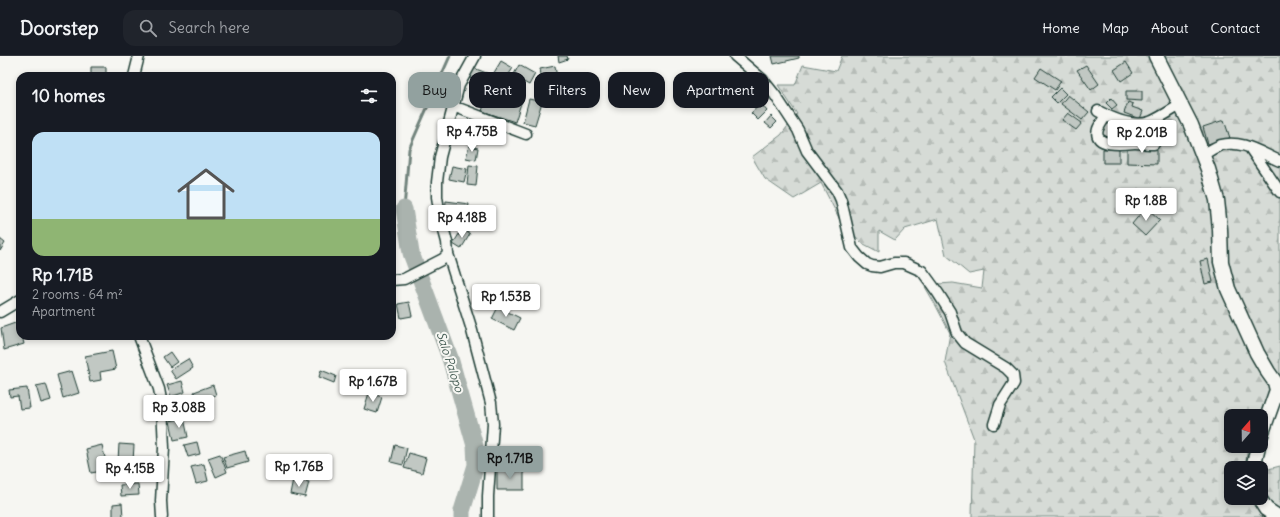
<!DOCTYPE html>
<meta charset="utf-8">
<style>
body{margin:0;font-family:Delius,sans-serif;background:#20242c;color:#f1f3f6;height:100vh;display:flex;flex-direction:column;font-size:15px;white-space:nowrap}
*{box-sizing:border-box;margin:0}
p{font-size:13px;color:#9ea1a6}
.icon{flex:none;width:22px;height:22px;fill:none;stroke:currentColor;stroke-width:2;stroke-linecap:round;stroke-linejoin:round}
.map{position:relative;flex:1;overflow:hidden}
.details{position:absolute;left:16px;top:16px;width:380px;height:268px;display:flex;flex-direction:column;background:#171b24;border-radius:12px;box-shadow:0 2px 6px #0003}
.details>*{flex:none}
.banner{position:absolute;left:408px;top:16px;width:380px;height:36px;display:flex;gap:8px}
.needle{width:26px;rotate:20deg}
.buttons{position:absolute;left:1224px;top:353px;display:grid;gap:8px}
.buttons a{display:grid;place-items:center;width:44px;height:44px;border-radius:8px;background:#171b24;box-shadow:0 2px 6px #0003;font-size:20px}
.price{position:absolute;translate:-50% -34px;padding:0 9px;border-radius:4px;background:#fff;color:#222;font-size:13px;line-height:26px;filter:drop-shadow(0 1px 2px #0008)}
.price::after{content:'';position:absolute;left:50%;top:24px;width:12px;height:9px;margin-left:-6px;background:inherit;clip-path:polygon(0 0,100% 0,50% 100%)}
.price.on{background:#92a19f;color:#111}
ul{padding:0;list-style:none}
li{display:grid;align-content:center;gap:8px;height:212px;padding:0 16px}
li+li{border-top:1px solid #363941}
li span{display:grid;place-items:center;height:124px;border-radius:12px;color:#555}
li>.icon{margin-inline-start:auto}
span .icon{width:72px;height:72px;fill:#fffc;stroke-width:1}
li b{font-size:17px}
h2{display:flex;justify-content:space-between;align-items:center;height:48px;padding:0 16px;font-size:17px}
.tag{padding:0 14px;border-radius:12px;background:#171b24;box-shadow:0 2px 6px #0003;font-size:14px;line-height:36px}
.tag.on{background:#92a19f;color:#111}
header{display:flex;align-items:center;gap:24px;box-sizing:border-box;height:56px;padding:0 20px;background:#171b24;border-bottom:1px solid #363941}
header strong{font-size:19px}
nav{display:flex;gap:22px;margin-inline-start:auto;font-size:14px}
.search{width:280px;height:36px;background:#20242c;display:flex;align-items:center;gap:10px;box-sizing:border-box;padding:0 14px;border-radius:12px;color:#9ea1a6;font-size:15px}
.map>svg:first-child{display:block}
</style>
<header>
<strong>Doorstep</strong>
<div class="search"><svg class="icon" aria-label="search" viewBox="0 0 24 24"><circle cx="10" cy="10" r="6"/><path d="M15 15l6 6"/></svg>Search here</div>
<nav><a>Home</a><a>Map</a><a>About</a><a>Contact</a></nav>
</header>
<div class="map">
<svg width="1280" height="461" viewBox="0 0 1280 461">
<defs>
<pattern id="forest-firs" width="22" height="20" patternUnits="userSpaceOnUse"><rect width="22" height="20" fill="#d6dbd6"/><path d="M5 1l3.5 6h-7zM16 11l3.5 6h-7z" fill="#b7bdb8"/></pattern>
</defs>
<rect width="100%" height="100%" fill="#f6f6f2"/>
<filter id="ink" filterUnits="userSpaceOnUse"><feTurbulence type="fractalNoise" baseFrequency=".025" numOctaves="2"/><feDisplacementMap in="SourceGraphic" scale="8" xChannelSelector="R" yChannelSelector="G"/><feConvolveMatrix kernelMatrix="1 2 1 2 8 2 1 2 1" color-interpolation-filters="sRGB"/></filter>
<g filter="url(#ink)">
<path fill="url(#forest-firs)" stroke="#7a8c85" d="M842,0H1280V318L1271,328L1263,364L1261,360H1231V390H1248L1245,412H1231V442H1261V415L1280,410V461H972L974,383L945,306L950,277L935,248L924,229L953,227L982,232L984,215L969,218L946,199L938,163L905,173L895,184L879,175V196L862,187L840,164L821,127L794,143L765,123L752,101L781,79L797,58L778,29H795L803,9L836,15Z"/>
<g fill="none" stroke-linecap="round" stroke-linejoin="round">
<path stroke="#72847d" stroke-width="3" d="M404,153L409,93L450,0"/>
<path stroke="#aab3ae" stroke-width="17" d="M404,153L411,197L450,302L475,390L476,409L462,455V461"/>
</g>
<path fill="#c1c8c3" stroke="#1f3d34" d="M558,0H567L568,3L559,6Z
M772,0H799V2L774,8Z
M501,5L513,12L500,32L489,25Z
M1126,6L1133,17L1121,25L1114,14Z
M519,9L535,18L529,29L513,20Z
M1086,9L1099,28L1091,34L1077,14Z
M555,10L558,28L543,31L540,13Z
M91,11H106V20H91Z
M471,11L489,18L485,28L467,21Z
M1041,12L1061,25L1055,34L1035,21Z
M490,31L523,41L515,66L482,55Z
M752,32L756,40L744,47L739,39Z
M1060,32L1066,38L1057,47L1051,41Z
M1126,35H1142V45L1126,44Z
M1068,39L1089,56L1082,64L1061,48Z
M1111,42L1117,49L1112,53L1106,47Z
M529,43L542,46L535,69L523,66Z
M1128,46L1133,48L1132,51L1143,55L1140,63L1124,57Z
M761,48L767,55L758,64L751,57Z
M1068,57L1082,67L1076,74L1062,64Z
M771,60L777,66L771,72L765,67Z
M1224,64L1230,82L1208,88L1203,71Z
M455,66L480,71L476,88L452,82Z
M1127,89H1157V108L1127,107Z
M469,90L478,92L476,104L466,102Z
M1103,93H1119V107H1103Z
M469,109L478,110L476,130L467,129Z
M452,110L467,113L464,126L449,123Z
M446,145L469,148L467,160L445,157Z
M1146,151L1160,164L1145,180L1132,168Z
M462,173L470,178L461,193L453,188Z
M0,183L5,187L0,195Z
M1208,203L1213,226L1205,228L1200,205Z
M409,246L412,260L401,262L398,248Z
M498,251L520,262L514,274L492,263Z
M18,266L20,273V280H22L24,288L4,294L1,272Z
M112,295L116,313L100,316L101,324L90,326L85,300Z
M170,296L177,306L170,311L163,301Z
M188,303L193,312L176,323L170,314Z
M321,314L336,320L334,327L319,321Z
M72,315L79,337L63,342L57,319Z
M182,325L185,336L171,341L167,329Z
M46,328L51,344L41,347L36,330Z
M213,329L216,339L197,345L194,336Z
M27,332L30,352L20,353L18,340L10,341L9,334Z
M369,337L382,341L377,357L364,353Z
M182,345L186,359L168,364L165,349Z
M184,362L188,381L174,384L170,365Z
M197,386L200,398L188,401L184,389Z
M119,388L134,389L133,406L118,405Z
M102,389L108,414L91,417L86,393Z
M395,389L407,392L403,409L391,406Z
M245,395L248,406L227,412L223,401Z
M409,397L426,402L422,417L404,412Z
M220,398L227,416L216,421L208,402Z
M204,408L208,425L196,428L191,411Z
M497,414L524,415V434H497Z
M293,423L309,426L305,441L290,438Z
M138,428L139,439L121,440L120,429Z
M122,447L123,461H113V448Z"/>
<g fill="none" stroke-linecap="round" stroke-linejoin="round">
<g stroke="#1f3d34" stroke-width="13">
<path id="minor" d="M735,0L763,24L775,39L798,74L807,95L837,135L841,144L852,192L859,201L867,208L872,210L880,211L894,207H904L922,215L938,237L950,256L957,277L965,287L1006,312L1013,319L1014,327L1000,349L994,368
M134,20L139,0
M453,50L526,78
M1098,55C1113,63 1133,72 1150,66C1160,62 1170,55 1180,49
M1106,59C1104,63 1100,68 1098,73C1092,92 1125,88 1135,87C1141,87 1147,88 1154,88
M1250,92L1280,136
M1202,99C1208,96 1215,91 1221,89C1242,83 1262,98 1280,105
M448,198L471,271L491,347L493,368L488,440V461
M392,224L404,223L443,203L448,198L447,186L440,160L437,141V126L440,101L459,29L475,0
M0,256L20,244
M139,280L159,333L162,349L164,392L161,445L162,461"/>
</g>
<g stroke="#1f3d34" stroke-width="17">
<path id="highway" d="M1156,0L1191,69L1208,113L1217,144L1220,173L1221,206L1228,233L1257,297L1268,316L1275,326L1277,334L1261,379
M1253,412L1258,390
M1259,442L1266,453L1278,461"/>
</g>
<use href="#minor" stroke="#f6f6f2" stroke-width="10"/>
<use href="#highway" stroke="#f6f6f2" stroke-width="14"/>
</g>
</g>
<g text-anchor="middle" stroke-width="4" stroke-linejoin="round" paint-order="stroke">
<g font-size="12" font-style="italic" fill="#425a52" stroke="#f6f6f2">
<text transform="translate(450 306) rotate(72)" y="4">Salo Palopo</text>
</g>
</g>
</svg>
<div class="buttons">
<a><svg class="needle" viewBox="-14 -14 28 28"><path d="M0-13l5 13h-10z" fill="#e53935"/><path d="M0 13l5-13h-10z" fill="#9ea1a6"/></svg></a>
<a><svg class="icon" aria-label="layers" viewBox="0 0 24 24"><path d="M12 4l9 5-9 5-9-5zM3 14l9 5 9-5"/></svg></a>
</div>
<b class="price" style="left:472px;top:97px">Rp 4.75B</b>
<b class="price" style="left:1142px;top:98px">Rp 2.01B</b>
<b class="price" style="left:1146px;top:166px">Rp 1.8B</b>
<b class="price" style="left:462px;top:183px">Rp 4.18B</b>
<b class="price" style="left:506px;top:262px">Rp 1.53B</b>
<b class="price" style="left:373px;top:347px">Rp 1.67B</b>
<b class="price" style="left:179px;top:373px">Rp 3.08B</b>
<b class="price on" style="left:510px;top:424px">Rp 1.71B</b>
<b class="price" style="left:299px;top:432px">Rp 1.76B</b>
<b class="price" style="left:130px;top:434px">Rp 4.15B</b>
<div class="banner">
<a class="tag on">Buy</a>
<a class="tag">Rent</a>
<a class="tag">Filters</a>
<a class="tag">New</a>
<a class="tag">Apartment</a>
</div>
<section class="details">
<h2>10 homes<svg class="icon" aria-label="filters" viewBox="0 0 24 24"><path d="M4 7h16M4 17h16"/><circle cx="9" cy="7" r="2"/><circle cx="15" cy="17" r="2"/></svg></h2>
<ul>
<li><span style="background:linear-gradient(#bfe0f5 70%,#8fb573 0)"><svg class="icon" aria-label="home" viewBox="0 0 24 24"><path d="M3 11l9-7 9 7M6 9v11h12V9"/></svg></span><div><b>Rp 1.71B</b><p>2 rooms · 64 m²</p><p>Apartment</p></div></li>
</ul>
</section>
</div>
